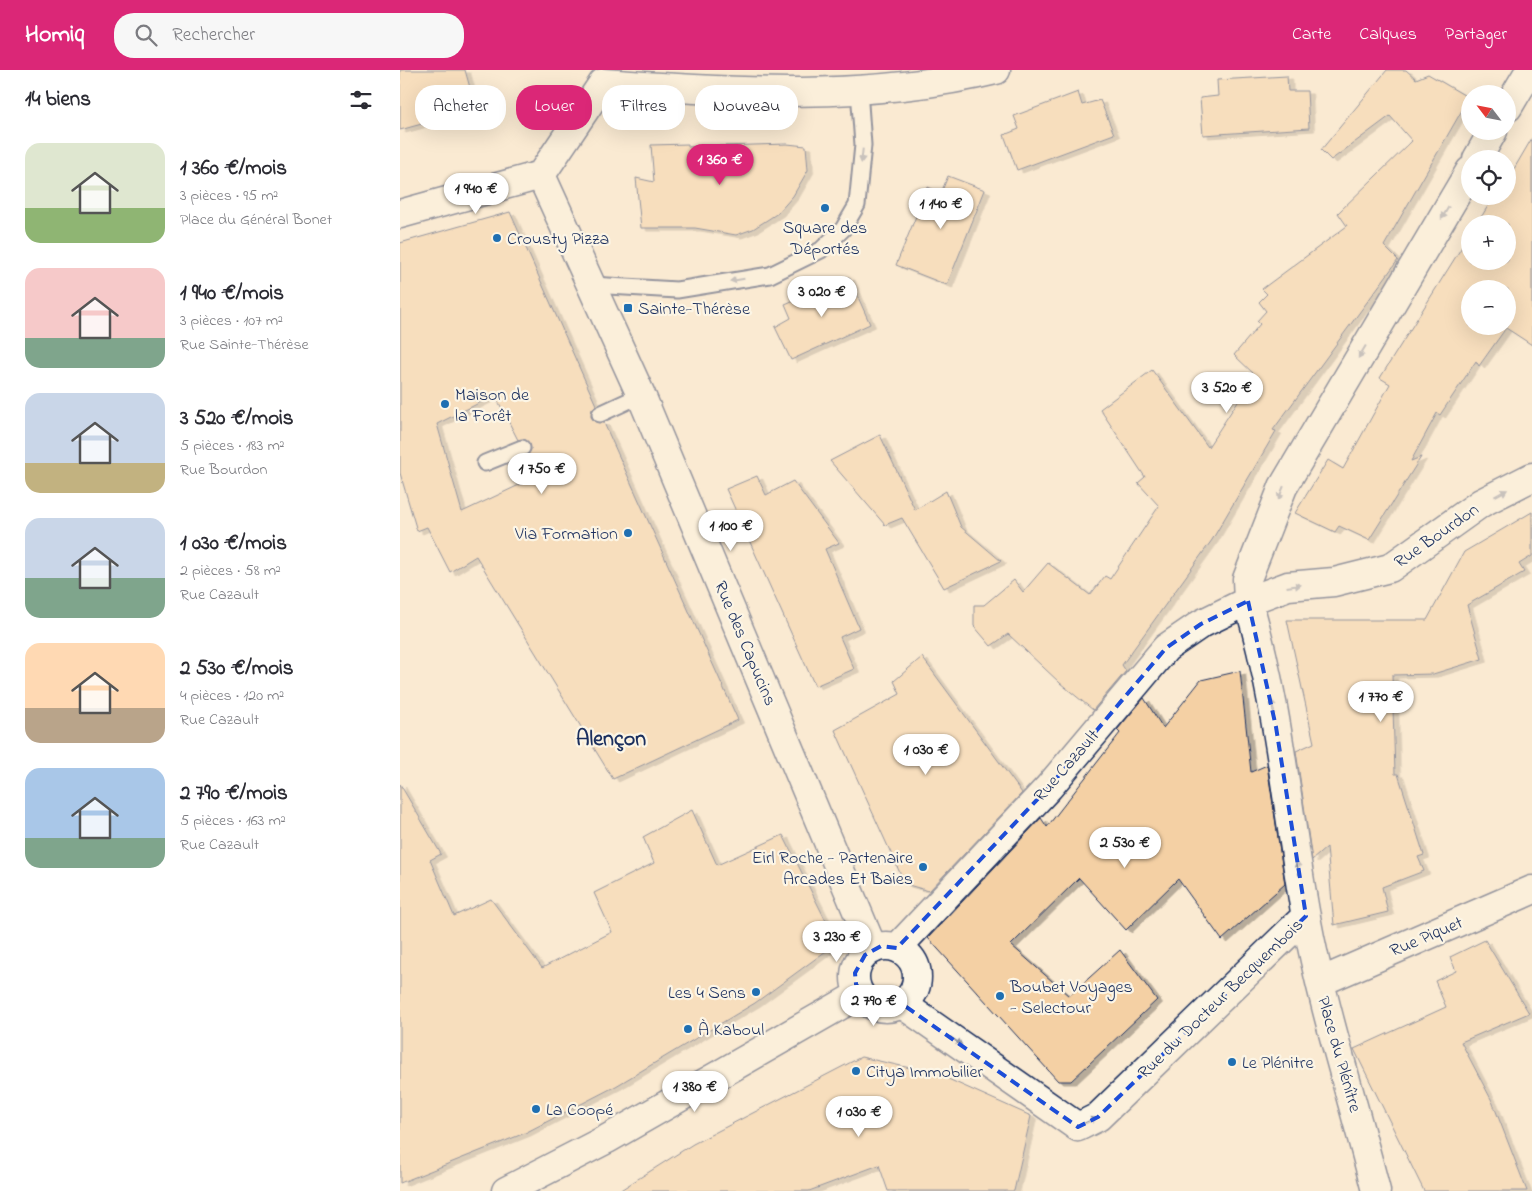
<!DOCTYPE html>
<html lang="fr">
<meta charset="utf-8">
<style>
body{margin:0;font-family:"Indie Flower",sans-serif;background:#f7f7f7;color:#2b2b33;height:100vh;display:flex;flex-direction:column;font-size:19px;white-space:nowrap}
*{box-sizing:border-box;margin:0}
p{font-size:16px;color:#7c7c81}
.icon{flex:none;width:28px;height:28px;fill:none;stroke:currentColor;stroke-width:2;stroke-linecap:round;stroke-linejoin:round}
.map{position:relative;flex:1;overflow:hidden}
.details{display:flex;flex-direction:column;background:#fff;width:400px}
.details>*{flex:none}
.hud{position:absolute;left:15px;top:15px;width:475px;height:45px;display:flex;gap:10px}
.needle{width:32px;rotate:302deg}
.fabs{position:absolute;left:1061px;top:15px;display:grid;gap:10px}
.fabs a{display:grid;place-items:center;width:55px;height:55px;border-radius:50%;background:#fff;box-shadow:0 5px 20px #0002;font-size:25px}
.price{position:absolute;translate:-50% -42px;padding:0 11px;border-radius:18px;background:#fff;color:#222;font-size:16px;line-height:32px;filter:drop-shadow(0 1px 2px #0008)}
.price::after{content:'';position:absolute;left:50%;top:30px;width:15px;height:11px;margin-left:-8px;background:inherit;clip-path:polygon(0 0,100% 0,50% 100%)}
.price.selected{background:#db2777;color:#fff}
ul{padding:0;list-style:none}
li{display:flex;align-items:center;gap:15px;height:125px;padding:0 25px}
li span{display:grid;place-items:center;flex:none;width:140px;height:100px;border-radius:15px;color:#555}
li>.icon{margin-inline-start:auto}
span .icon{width:60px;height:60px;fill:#fffc;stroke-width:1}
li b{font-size:21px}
h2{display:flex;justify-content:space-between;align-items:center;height:60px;padding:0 25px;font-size:21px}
.chip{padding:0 18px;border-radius:20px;background:#fff;box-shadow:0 5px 20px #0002;font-size:18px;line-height:45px}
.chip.selected{background:#db2777;color:#fff}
header{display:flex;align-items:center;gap:30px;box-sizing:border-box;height:70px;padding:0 25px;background:#db2777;color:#fff}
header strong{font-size:24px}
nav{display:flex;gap:28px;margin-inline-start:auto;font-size:18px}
.search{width:350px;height:45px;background:#f7f7f7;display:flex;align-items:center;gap:12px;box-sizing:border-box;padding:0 18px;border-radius:20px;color:#7c7c81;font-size:19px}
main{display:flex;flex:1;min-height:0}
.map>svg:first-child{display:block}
</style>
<header>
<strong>Homiq</strong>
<div class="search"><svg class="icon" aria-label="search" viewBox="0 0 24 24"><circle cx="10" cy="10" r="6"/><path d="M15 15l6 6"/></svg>Rechercher</div>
<nav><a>Carte</a><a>Calques</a><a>Partager</a></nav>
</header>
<main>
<section class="details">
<h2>14 biens<svg class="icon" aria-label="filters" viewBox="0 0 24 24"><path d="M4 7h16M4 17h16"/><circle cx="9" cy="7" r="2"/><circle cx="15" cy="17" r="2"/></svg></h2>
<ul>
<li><span style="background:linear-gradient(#dfe7d0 65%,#8fb573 0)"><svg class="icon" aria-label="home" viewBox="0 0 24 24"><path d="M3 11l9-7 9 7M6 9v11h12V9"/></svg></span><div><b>1 360 €/mois</b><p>3 pièces · 95 m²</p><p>Place du Général Bonet</p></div></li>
<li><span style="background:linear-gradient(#f6c9c9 70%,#7fa58c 0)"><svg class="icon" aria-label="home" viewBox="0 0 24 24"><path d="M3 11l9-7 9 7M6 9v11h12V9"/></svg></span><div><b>1 940 €/mois</b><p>3 pièces · 107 m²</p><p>Rue Sainte-Thérèse</p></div></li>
<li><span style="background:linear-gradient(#c9d6e8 70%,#c2b280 0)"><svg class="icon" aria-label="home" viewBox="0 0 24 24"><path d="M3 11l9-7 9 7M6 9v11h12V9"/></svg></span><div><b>3 520 €/mois</b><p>5 pièces · 183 m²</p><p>Rue Bourdon</p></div></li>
<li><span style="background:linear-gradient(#c9d6e8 60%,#7fa58c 0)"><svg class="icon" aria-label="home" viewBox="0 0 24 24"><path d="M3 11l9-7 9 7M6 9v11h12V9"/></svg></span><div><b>1 030 €/mois</b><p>2 pièces · 58 m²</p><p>Rue Cazault</p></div></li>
<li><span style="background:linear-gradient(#ffd9b3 65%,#b9a48a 0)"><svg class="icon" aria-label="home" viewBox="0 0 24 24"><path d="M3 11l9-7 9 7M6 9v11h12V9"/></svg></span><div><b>2 530 €/mois</b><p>4 pièces · 120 m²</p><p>Rue Cazault</p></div></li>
<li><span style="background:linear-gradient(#a9c7e8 70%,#7fa58c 0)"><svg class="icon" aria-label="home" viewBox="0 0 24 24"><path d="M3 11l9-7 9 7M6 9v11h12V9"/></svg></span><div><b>2 790 €/mois</b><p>5 pièces · 163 m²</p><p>Rue Cazault</p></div></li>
</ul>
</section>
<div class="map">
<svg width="1132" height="1121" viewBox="0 0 1132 1121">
<defs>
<filter id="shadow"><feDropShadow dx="5.5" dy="3" stdDeviation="0" flood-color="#0004"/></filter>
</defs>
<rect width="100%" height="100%" fill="#faead2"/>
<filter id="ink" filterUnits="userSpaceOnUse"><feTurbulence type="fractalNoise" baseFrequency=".02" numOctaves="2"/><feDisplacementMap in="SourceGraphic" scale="10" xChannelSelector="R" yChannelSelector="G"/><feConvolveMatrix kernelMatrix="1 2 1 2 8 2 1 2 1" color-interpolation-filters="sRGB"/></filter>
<g filter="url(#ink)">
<path fill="#f4d0a4" stroke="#1b2f5e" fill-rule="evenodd" filter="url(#shadow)" d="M0,0H65L76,39L0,60Z
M987,0H1006L1016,9L1028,4L1069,28L984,176L998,190L873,360L876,361L812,470L722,595L726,601L693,640L660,613L608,564L591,576L574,556V535H584L614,510L623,522L648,493L690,525L705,506L710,509L759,436L738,413L745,407L700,339L752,300L808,377L855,305L834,285L860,254L857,251L866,241L859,232L867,224L862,219L947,156L938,143L1012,71L990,46L931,90L921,80Z
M887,6L888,21H907L909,58L803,65L800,28L818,26L817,10Z
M678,22L682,35L700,30L714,64L617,100L604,65L619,59L614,46Z
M1132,68V275L1106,258L1079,296L1076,291L1040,345L1037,343L1011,391L1021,387L969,470L939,456L935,462L895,443L928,390L943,399L990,314L980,308L1070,164V191H1108V154H1077L1094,126H1108V109ZM1070,219H1108V256H1070Z
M288,74V77L387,74L406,76L408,100L393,126L378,143L353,159L336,165L295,158H241L236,108L254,112L251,75Z
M548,106L585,120L547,215L496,195L528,117L541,123Z
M110,142L196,335L192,339L191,347L195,352L204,353L338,650L213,709L76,486L50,502L27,457L17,461L0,403V173ZM95,325L118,370L124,369L130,374L131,380L126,386L136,407L62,442L37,354Z
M449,207L470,254L391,290L375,257L391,248L385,234Z
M480,365L515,440L546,421L561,457L601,491L544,518L502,448L485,455L430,391Z
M357,406L366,425L393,411L439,473L425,479L459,558L440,567L454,599L415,616L326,419Z
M1132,442V486L1119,494L1124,502L1067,535L1082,589L1033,604L992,605L995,704H998L1024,785L1018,787L1024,801L982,817L988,842L934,855L927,777L912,790L896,681L914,673L887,550H1027L1064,482Z
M522,587L622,723L529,821L505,814L435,660L500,624L494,611Z
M840,601L851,702L867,695L885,814L822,870L778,809L726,860L679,808L611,875L669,926L720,880L757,930L671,1011H658L528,868L641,748L647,757L720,663L717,660L744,628L763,658L801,610Z
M0,714L41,784L30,790L54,846L91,829L142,898L212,862L194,823L254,793L243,767L292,740L317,795L383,765L437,873L355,933L216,1016L125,1063L0,1113Z
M1085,870L1129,943L1061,972L1092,1031L1127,1121H1024L954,979L1046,937L1035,911L1056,901L1050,887Z
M461,987L537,1004L631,1046L614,1121H488L479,1095L409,1121H219L293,1074Z"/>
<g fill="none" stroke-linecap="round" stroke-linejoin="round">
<g stroke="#1b2f5e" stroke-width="19">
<path id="lane" d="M191,215L277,220L370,205L421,180L443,159L457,135L463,75L459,20
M200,344L241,325
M85,393L122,378"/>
</g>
<g stroke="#1b2f5e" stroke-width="31">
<path id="street" d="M203,13C333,23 469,31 596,0
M141,105L241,325L473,879
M141,105L203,13
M0,144L141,105
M920,912L1132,820
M502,934L678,1057L698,1047L906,846
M976,1121C953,1030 923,939 906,847C887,742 879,634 848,531L888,516L934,512L990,498L1081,433L1132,407"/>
</g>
<g stroke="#1b2f5e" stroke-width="31">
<path id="secondary" d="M1108,37L1130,0
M1077,89L1093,61
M455 907a31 31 0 1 1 62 0a31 31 0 1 1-62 0Z
M497,878L649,717L766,578L801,554L848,531L847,509L883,417L1070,101
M106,1121L207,1069L460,924"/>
</g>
<use href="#lane" stroke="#fcf5e5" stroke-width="15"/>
<use href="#street" stroke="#fcf5e5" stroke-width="28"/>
<use href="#secondary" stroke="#fcf5e5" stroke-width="28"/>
</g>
<defs><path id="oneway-solid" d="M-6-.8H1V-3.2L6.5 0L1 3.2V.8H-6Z" transform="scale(1.25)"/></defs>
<g fill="#8c92a2">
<use href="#oneway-solid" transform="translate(462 86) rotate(96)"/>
<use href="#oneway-solid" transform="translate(1045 143) rotate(121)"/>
<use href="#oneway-solid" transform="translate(337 210) rotate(171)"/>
<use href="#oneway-solid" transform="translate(962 282) rotate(121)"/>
<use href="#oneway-solid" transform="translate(881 423) rotate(112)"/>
<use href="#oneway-solid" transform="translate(1101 423) rotate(-28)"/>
<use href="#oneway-solid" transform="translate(894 516) rotate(-8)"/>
<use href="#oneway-solid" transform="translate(873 637) rotate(-101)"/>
<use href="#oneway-solid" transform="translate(898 798) rotate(-99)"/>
<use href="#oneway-solid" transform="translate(556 971) rotate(35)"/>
<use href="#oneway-solid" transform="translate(690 1051) rotate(-25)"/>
</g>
</g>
<path d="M0 0H1132V1121H0ZM848,531L876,657L906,846L698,1047L678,1057L502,934L483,938L466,931L456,914L455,903L465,885L481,876L497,878L649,717L766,578L801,554Z" fill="#faead2" fill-opacity=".55" fill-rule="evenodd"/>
<path fill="none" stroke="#1d4ed8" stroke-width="4" stroke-dasharray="10 6" stroke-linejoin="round" d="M848,531L876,657L906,846L698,1047L678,1057L502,934L483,938L466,931L456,914L455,903L465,885L481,876L497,878L649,717L766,578L801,554Z"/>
<g fill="#1f6fb2" stroke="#fcf5e5" stroke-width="2">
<circle cx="425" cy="138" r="5"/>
<circle cx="97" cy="168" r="5"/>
<rect x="223" y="233" width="10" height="10" rx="2.5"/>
<circle cx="45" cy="334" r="5"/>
<circle cx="228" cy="463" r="5"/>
<circle cx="523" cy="797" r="5"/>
<circle cx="356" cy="922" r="5"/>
<circle cx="600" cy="926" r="5"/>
<circle cx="288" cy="959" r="5"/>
<circle cx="832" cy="992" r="5"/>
<circle cx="456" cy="1001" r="5"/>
<circle cx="136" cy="1039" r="5"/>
</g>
<g text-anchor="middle" stroke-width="4.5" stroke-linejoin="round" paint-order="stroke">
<g font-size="18" fill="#1b2f5e" stroke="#fcf5e5" text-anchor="start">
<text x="425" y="163" text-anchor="middle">Square des<tspan x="425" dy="21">Déportés</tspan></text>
<text x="107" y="174">Crousty Pizza</text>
<text x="238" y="244">Sainte-Thérèse</text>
<text x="55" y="330">Maison de<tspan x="55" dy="21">la Forêt</tspan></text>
<text x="218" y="469" text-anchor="end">Via Formation</text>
<text x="513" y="793" text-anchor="end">Eirl Roche - Partenaire<tspan x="513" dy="21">Arcades Et Baies</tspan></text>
<text x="610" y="922">Boubet Voyages<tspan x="610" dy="21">- Selectour</tspan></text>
<text x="346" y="928" text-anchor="end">Les 4 Sens</text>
<text x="298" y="965">À Kaboul</text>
<text x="842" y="998">Le Plénitre</text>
<text x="466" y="1007">Citya Immobilier</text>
<text x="146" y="1045">La Coopé</text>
</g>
<g font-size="18" fill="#1b2f5e" stroke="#fcf5e5">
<text transform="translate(1036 465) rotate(-35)" y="6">Rue Bourdon</text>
<text transform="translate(346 573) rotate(67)" y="6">Rue des Capucins</text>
<text transform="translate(666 695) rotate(-49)" y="6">Rue Cazault</text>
<text transform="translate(1026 866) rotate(-23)" y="6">Rue Piquet</text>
<text transform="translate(820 928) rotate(-44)" y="6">Rue du Docteur Becquembois</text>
<text transform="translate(940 984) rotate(74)" y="6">Place du Plénître</text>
</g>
<g font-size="22" font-weight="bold" fill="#1b2f5e" stroke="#fcf5e5">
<text x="211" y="675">Alençon</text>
</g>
</g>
</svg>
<div class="fabs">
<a><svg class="needle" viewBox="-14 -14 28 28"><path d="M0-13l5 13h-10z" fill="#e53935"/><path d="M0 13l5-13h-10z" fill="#7c7c81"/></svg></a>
<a><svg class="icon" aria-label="locate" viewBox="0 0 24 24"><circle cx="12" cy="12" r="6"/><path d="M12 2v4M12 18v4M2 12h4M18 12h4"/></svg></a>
<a>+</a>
<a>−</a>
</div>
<b class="price selected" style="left:320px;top:116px">1 360 €</b>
<b class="price" style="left:76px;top:145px">1 940 €</b>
<b class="price" style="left:541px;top:160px">1 140 €</b>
<b class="price" style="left:422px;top:248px">3 020 €</b>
<b class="price" style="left:827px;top:344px">3 520 €</b>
<b class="price" style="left:142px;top:425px">1 750 €</b>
<b class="price" style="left:331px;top:482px">1 100 €</b>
<b class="price" style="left:981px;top:653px">1 770 €</b>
<b class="price" style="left:526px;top:706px">1 030 €</b>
<b class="price" style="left:725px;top:799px">2 530 €</b>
<b class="price" style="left:437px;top:893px">3 230 €</b>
<b class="price" style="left:474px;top:957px">2 790 €</b>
<b class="price" style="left:295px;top:1043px">1 380 €</b>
<b class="price" style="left:459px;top:1068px">1 030 €</b>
<div class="hud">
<a class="chip">Acheter</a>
<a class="chip selected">Louer</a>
<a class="chip">Filtres</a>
<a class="chip">Nouveau</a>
</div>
</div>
</main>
